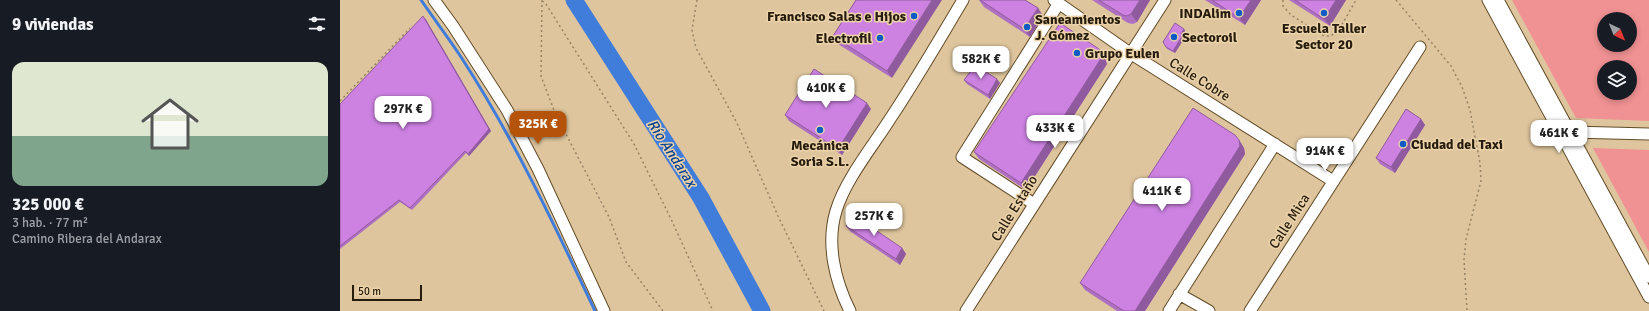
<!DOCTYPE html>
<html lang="es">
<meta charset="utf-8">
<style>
body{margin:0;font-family:Signika,sans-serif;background:#20242c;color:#f1f3f6;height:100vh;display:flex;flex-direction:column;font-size:15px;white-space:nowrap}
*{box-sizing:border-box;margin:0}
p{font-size:13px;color:#9ea1a6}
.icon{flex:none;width:22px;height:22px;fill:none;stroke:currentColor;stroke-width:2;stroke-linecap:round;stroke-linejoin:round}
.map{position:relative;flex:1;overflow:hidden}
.side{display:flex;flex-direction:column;background:#171b24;width:340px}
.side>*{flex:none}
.needle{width:26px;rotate:137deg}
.tools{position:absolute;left:1257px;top:12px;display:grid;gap:8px}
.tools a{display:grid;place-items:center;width:40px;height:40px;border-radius:50%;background:#171b24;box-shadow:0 2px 6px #0003;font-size:20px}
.scale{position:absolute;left:12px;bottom:10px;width:70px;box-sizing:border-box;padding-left:4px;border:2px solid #261c0d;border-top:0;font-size:11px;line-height:14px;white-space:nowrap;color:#261c0d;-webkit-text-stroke:3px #ebd2a9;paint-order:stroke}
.price{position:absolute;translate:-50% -34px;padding:0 9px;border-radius:8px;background:#fff;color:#222;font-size:13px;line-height:26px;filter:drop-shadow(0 1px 2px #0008)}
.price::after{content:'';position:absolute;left:50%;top:24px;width:12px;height:9px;margin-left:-6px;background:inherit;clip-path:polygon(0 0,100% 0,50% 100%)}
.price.on{background:#b45309;color:#fff}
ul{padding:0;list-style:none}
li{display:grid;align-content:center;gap:8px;height:212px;padding:0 12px}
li+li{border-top:1px solid #363941}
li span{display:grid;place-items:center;height:124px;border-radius:12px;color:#555}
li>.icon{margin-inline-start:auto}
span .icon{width:72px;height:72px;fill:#fffc;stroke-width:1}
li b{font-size:17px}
h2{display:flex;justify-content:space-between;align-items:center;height:48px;padding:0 12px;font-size:17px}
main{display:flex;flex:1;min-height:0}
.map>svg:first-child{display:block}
</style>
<main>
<section class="side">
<h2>9 viviendas<svg class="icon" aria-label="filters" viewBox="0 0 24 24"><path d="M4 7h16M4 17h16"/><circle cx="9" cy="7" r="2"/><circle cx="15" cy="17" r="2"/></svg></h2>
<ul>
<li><span style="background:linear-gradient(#dfe7d0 60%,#7fa58c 0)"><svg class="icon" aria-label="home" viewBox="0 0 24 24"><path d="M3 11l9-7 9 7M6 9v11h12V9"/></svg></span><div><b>325 000 €</b><p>3 hab. · 77 m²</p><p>Camino Ribera del Andarax</p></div></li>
</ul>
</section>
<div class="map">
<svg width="1309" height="311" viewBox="0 0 1309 311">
<rect width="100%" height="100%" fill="#dec59d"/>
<path fill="#f09193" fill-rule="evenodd" d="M1172,0H1309V121L1236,118ZM1264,19H1290V45H1264ZM1264,67H1290V93H1264Z
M1253,148L1309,150V252Z"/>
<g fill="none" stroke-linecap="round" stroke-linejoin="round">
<path stroke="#407cd9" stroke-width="3" d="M81,0C94,19 108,37 121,57C173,137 214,224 255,311"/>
<path stroke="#407cd9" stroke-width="17" d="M234,0L361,198L422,311"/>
<g stroke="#624c27" stroke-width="13">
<path id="minor" d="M94,0L113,26L167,110L198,169L264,311
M714,0L790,53L993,181
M1148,0L1309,297
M1158,0L1309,277
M1231,132L1309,134
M694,204L622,157L719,3
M839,294L869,311
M510,311C495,281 486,244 496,211C505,180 533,146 550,119C576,80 599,40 623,0
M626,311L825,0
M829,311L935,144
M910,311L1080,47"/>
</g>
<path stroke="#978466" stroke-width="1.5" stroke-dasharray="2 3" stroke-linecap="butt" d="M202,0L201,76L215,113L269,217L286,262L323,311
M357,0L352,30L356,48L397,123L438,216L484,311
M943,0V6L951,15L984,36H991L1000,28L1016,0
M1056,0L1111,66L1122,87L1130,110L1140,163L1141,181L1126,239L1124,260L1127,311
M202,1L206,4L294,144L331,219L373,311
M0,101L70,28"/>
<use href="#minor" stroke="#fff" stroke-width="11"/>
</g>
<path fill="#b070c2" d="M516,0L552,78L498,44L493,36Z
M639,0H685L698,8L703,16L690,37L644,7Z
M752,0H810L797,22L793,24L788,23Z
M865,0H921L905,25Z
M949,0H1006L990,26Z
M85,18L151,131L129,156L126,153L72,210L60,202L0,249V104Z
M844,29L845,31L843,35L845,37L835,53L827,49L823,42Z
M764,56L767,64L686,190L639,159L634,152Z
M624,80L660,83L650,99L627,84Z
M531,109L502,155L449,121L445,115Z
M1081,119L1085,125L1055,173L1040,164L1036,158Z
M899,140L904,148L905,154L805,311H777L745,290L740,283Z
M506,226L562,248L566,254L560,265L511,232Z"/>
<path fill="#905b9e" d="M592,0H602L552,78L547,71Z
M800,0H810L797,22L791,14Z
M911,0H921L905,25L899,18Z
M996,0H1006L990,26L984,19Z
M698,8L703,16L690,37L684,29Z
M85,18L151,131L129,156L128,154Z
M844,29L845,31L842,36L841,34Z
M843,35L845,37L835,53L833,51Z
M759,49L764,56L767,64L686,190L681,183Z
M657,79L660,83L650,99L648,95Z
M527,103L531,109L502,155L498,149Z
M1081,119L1085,125L1055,173L1051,167Z
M899,140L904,148L905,154L805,311H795Z
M562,248L566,254L560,265L556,259Z"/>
<path fill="#cd82e2" stroke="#905b9e" d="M516,0H592L547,71L493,36Z
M640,0H685L698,8L684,29Z
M759,0H800L791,14L787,16L783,15Z
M872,0H911L899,18Z
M955,0H996L984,19Z
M83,16L149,129L128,154L125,151L70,208L59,200L0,246V104Z
M720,23L759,49L762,57L681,183L634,152Z
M835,23L844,29L841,34L843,35L833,51L826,47L823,42Z
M635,65L657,79L648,95L624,80Z
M474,69L527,103L498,149L445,115Z
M853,108L895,135L899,140L900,146L795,311H784L740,283Z
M1066,109L1081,119L1051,167L1036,158Z
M512,214L562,248L556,259L506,226Z"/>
<g fill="#0f5bc5" stroke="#ebd2a9" stroke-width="1.5">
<circle cx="899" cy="13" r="4"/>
<circle cx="984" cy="13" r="4"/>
<circle cx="574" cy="16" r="4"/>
<circle cx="687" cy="27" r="4"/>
<circle cx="834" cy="37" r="4"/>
<circle cx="540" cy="38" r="4"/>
<circle cx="737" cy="53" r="4"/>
<circle cx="480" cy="130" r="4"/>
<circle cx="1063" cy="144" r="4"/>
</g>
<g text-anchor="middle" stroke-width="3" stroke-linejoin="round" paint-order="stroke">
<g font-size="14" font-weight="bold" fill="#261c0d" stroke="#ebd2a9" text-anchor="start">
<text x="891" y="18" text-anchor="end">INDAlim</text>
<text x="566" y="21" text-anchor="end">Francisco Salas e Hijos</text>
<text x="695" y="24">Saneamientos<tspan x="695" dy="16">J. Gómez</tspan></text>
<text x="984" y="33" text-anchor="middle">Escuela Taller<tspan x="984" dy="16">Sector 20</tspan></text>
<text x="842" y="42">Sectoroil</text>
<text x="532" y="43" text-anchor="end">Electrofil</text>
<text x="745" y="58">Grupo Eulen</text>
<text x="1071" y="149">Ciudad del Taxi</text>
<text x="480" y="150" text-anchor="middle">Mecánica<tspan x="480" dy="16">Soria S.L.</tspan></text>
</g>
<g font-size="14" fill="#261c0d" stroke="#ebd2a9">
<text transform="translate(860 79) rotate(32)" y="5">Calle Cobre</text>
<text transform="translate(674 208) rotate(-58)" y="5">Calle Estaño</text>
<text transform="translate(949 221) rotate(-57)" y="5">Calle Mica</text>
</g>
<g font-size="15" font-style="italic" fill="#054295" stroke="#ebd2a9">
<text transform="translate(332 153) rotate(57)" y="5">Río Andarax</text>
</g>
</g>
</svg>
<div class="tools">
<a><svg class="needle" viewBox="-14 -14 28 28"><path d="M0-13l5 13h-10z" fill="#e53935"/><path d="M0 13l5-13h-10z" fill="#9ea1a6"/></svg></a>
<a><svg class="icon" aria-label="layers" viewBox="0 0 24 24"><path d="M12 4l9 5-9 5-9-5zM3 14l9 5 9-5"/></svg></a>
</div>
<div class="scale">50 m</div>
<b class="price" style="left:641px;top:80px">582K €</b>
<b class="price" style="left:486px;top:109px">410K €</b>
<b class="price" style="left:63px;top:130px">297K €</b>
<b class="price on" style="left:198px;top:145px">325K €</b>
<b class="price" style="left:715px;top:149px">433K €</b>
<b class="price" style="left:1219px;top:154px">461K €</b>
<b class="price" style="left:985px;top:172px">914K €</b>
<b class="price" style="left:822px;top:212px">411K €</b>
<b class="price" style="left:534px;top:237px">257K €</b>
</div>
</main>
